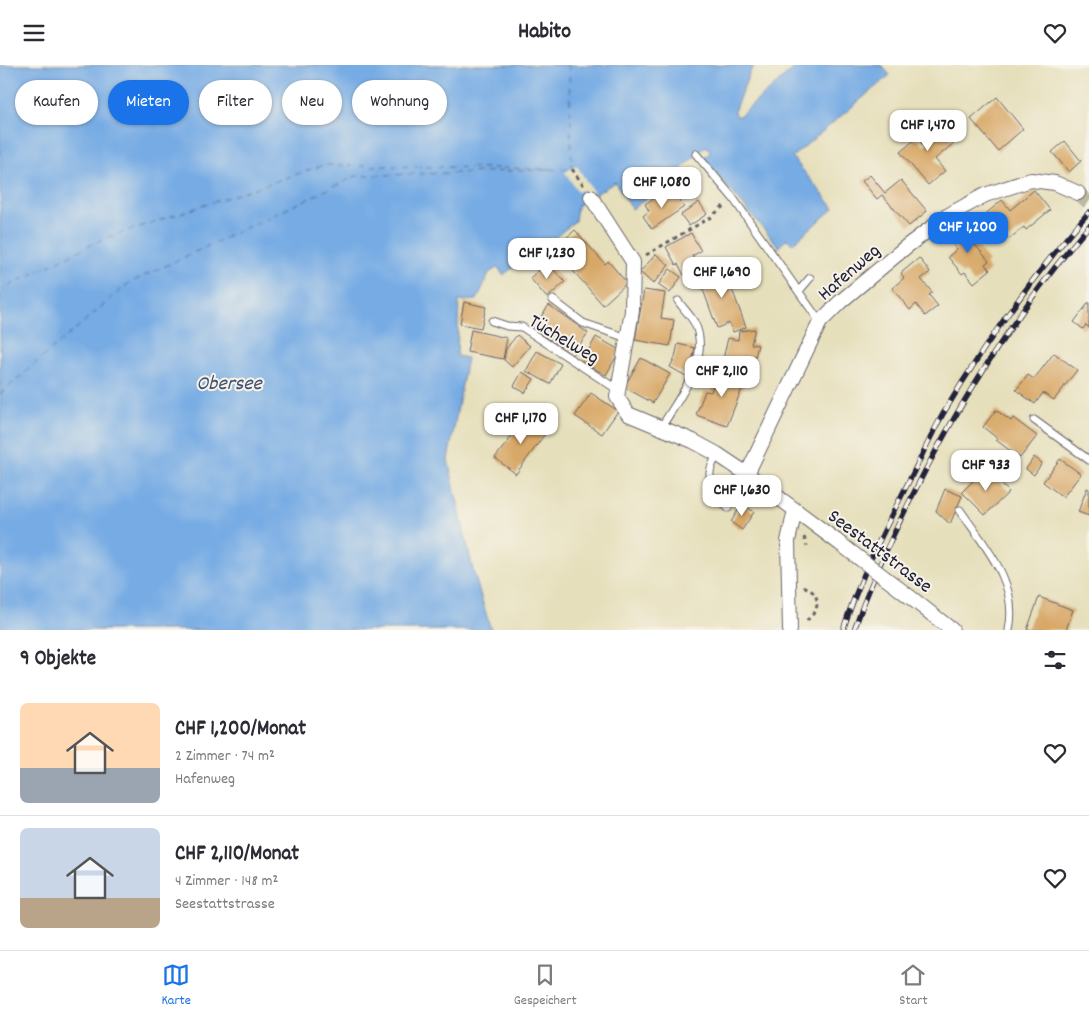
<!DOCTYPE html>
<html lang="de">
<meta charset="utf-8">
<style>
body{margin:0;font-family:Dekko,sans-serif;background:#f2f2f3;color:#2b2b33;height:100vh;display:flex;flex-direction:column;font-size:19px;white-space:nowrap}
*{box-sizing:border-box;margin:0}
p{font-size:16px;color:#7c7c81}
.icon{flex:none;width:28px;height:28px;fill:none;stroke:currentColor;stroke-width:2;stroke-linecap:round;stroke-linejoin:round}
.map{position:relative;height:565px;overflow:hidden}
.sheet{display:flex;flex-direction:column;background:#fff;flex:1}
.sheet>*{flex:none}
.hud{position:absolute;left:15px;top:15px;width:500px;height:45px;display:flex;gap:10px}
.price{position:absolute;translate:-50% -42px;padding:0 11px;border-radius:10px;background:#fff;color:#222;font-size:16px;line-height:32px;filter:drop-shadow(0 1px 2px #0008)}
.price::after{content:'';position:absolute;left:50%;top:30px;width:15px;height:11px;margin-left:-8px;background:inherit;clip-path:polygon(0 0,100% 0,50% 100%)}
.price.on{background:#1a73e8;color:#fff}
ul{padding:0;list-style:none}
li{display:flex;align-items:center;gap:15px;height:125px;padding:0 20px}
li+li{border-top:1px solid #e1e1e2}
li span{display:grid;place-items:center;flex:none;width:140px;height:100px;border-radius:8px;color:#555}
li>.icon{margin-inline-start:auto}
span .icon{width:60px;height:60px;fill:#fffc;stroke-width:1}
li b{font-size:21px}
h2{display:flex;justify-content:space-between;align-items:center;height:60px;padding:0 20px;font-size:21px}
.tag{padding:0 18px;border-radius:22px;background:#fff;box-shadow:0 1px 4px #0004;font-size:18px;line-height:45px}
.tag.on{background:#1a73e8;color:#fff}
header{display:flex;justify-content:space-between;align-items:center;height:65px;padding:0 20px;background:#fff;font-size:22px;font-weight:800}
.tabs{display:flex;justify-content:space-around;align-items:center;height:70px;border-top:1px solid #e1e1e2;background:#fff;font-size:14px;color:#7c7c81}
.tabs a{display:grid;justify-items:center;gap:2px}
.tabs .on{color:#1a73e8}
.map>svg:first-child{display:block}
</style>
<header><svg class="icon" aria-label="menu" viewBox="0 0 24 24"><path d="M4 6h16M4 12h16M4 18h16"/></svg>Habito<svg class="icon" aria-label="heart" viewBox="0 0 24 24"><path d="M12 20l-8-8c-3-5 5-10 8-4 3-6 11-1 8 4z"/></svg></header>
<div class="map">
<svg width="1089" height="565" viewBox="0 0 1089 565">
<rect width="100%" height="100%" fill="#f7f3e8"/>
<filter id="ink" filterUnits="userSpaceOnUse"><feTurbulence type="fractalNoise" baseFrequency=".02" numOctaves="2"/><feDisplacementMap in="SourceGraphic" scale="10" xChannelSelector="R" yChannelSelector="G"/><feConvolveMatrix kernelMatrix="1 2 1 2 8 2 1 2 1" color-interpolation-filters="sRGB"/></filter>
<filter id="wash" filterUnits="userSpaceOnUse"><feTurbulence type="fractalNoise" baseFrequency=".0096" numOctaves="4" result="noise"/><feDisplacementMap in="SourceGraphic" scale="20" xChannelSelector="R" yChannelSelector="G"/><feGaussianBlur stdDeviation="1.12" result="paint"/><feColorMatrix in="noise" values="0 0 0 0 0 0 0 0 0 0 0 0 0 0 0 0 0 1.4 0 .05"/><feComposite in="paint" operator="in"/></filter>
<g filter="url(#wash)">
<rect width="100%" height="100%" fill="#e6dfbb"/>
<path fill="#76abe4" stroke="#4c6690" d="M0,0H755L750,7L734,46L738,52L798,0H881L890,10L792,92L834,143L792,179L787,174L779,182L703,93L711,87L706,81L657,126L632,144L615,117L577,141L575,156L546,180L528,175L510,188L518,199L503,210L498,202L489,208L477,235L459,236L457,291L467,293L448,395L473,505L491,565H0Z"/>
<path fill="#e6dfbb" d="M577,101L595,130L589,133L583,125L578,127L565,107Z"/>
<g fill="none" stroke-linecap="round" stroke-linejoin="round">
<path stroke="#3f5276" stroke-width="1" stroke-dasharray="6 5" stroke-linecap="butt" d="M569,0L572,103
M0,227L4,223L103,174L324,100L554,104
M0,329L129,218L356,111L572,104"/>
</g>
<g id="blocks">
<path fill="#d8a868" d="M997,32L1023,64L998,86L971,54Z
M933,53L954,78L935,94L945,106L928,120L900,87L917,73L924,81L928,78L918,66Z
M1065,76L1081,96L1069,107L1052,87Z
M870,110L885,128L901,115L927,146L909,161L882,130L877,134L862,116Z
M1034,125L1050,145L1026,165L1024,162L1009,174L995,157L989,163L981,153L1002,135L1010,145Z
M665,126L670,133L675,129L684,142L652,164L643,151L649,146L645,139Z
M699,137L707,149L689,161L681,150Z
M965,157L976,169L970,174L989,196L985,199L990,205L974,218L965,207L962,209L948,192L957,184L947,172Z
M575,165L605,199L608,196L627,218L603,240L554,184Z
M691,168L701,186L692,191L696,198L684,210L678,199L676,200L666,182Z
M656,189L669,200L653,219L640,207Z
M919,193L930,207L921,214L932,227L929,230L938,241L925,251L916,239L910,245L892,223L904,213L901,208Z
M722,197L746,262L733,267L729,258L717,263L701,219L710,215L705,204Z
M547,198L565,217L547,233L530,213Z
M670,204L681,212L670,228L658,220Z
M644,225L665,228L661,253L674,255L670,281L635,275Z
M464,237L486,242L481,263L460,259Z
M1089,237V263L1086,260L1083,264L1074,257Z
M549,240L588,268L572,290L533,263Z
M755,264L751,279L758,280L752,305L722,298L728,273L738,275L739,266Z
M471,265L507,273L503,294L467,287Z
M517,270L530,281L512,302L504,295L506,284Z
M596,272L620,285L606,310L582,297Z
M678,279L695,283L691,301L686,311L670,302L675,292Z
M537,286L561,299L550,319L526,306Z
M1054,288L1077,305L1054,335L1043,328L1035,339L1016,325L1028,310L1034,314Z
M641,293L670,309L653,338L624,322Z
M718,306L735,312L737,307L747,311L727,361L696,350L705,326L711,327Z
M522,307L534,314L525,328L514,321Z
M591,328L618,346L602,369L575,351Z
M996,345L1011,356L1013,353L1037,371L1020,393L996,375L998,374L983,362Z
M527,351L547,366L516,409L495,393Z
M1034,392L1042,398L1034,410L1026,404Z
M1060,394L1081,409L1063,432L1043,417Z
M986,403L1009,427L985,450L962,427Z
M1087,423L1089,424V451L1078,447Z
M945,424L962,431L950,459L936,446Z
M742,439L754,447L742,465L731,457Z
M1039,532L1073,545L1066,565H1027Z"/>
</g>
</g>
<g filter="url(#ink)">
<use href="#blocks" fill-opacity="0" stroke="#676468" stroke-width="1"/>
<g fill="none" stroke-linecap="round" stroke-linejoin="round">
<path stroke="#bfb9a1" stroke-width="14" stroke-dasharray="14 7" stroke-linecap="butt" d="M1078,128L1089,138"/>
<g stroke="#676468" stroke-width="9">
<path id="lane" d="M696,89L733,133L820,257
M799,226L810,213
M553,235L583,258L627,273
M492,256L507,261L522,262L618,325
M1034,355L1089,395
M661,363C678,333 713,293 694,257C690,250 683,243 678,236
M717,389C715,395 710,402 710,408C709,422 719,434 728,443
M960,445C985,482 1019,517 1009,565"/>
</g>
<g stroke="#676468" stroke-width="16">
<path id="street" d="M591,132L633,197L632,246L617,332L628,349L693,376L717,389L747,409L838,477
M747,409L820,257L840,237L907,181L947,151L985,130L1031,115L1055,118L1078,128
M910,532L952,565
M790,565L788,476L795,445"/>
</g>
<path stroke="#676468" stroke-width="3" stroke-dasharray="4 4" stroke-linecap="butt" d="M572,104L584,121
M646,190L711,152L725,140
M804,472L807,481
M804,521C808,524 814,526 816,532C820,541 813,552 805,556"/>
<use href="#lane" stroke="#fff" stroke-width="7"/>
<use href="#street" stroke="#fff" stroke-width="14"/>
<g stroke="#22223b" stroke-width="5.5">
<path id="rail" d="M843,565C859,515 883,467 907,420C919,397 930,372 943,349C985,278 1034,209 1089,147
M854,565C873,510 898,458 925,406C971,319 1024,236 1089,161"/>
</g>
<use href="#rail" stroke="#f7f3e8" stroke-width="4" stroke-dasharray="11" stroke-linecap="butt"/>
<g stroke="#676468" stroke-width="16" stroke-linecap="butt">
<path id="street-bridge" d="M838,477L910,532"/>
</g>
<use href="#street-bridge" stroke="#fff" stroke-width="14"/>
</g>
</g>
<g text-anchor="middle" stroke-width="4" stroke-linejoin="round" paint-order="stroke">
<g font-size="20" fill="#22223b" stroke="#f7f3e8">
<text transform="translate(848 206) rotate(-41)" y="7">Hafenweg</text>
<text transform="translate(565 273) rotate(31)" y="7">Tüchelweg</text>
<text transform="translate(881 485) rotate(37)" y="7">Seestattstrasse</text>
</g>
<g font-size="21" font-style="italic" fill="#3f5276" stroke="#f7f3e8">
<text x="229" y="324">Obersee</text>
</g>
</g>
</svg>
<b class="price" style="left:928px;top:87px">CHF 1,470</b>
<b class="price" style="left:662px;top:144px">CHF 1,080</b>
<b class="price on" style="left:968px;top:189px">CHF 1,200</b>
<b class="price" style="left:547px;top:215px">CHF 1,230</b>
<b class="price" style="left:722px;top:234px">CHF 1,690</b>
<b class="price" style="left:722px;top:333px">CHF 2,110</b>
<b class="price" style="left:521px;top:380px">CHF 1,170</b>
<b class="price" style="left:986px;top:427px">CHF 933</b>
<b class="price" style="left:742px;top:452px">CHF 1,630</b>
<div class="hud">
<a class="tag">Kaufen</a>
<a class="tag on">Mieten</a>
<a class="tag">Filter</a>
<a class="tag">Neu</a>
<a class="tag">Wohnung</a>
</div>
</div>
<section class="sheet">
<h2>9 Objekte<svg class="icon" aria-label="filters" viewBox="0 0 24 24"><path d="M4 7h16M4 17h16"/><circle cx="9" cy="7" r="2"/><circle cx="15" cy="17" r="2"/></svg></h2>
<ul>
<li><span style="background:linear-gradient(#ffd9b3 65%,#9aa5b1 0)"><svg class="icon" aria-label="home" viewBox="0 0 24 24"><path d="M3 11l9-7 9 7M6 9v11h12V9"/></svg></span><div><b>CHF 1,200/Monat</b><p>2 Zimmer · 74 m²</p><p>Hafenweg</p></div><svg class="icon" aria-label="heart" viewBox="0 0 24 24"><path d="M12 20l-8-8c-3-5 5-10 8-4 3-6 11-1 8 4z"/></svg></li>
<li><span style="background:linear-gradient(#c9d6e8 70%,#b9a48a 0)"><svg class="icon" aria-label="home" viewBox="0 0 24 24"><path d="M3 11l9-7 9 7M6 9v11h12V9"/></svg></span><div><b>CHF 2,110/Monat</b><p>4 Zimmer · 148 m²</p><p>Seestattstrasse</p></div><svg class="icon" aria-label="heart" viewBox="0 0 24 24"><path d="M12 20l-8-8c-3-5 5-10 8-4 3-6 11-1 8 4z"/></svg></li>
</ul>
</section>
<nav class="tabs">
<a class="on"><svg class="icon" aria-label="map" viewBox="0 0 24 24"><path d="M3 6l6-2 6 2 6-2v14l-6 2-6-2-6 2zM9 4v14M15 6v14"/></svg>Karte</a>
<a><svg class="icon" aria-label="saved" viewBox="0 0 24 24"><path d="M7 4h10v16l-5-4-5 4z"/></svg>Gespeichert</a>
<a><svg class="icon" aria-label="home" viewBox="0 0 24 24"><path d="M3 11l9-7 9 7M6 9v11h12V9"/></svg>Start</a>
</nav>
